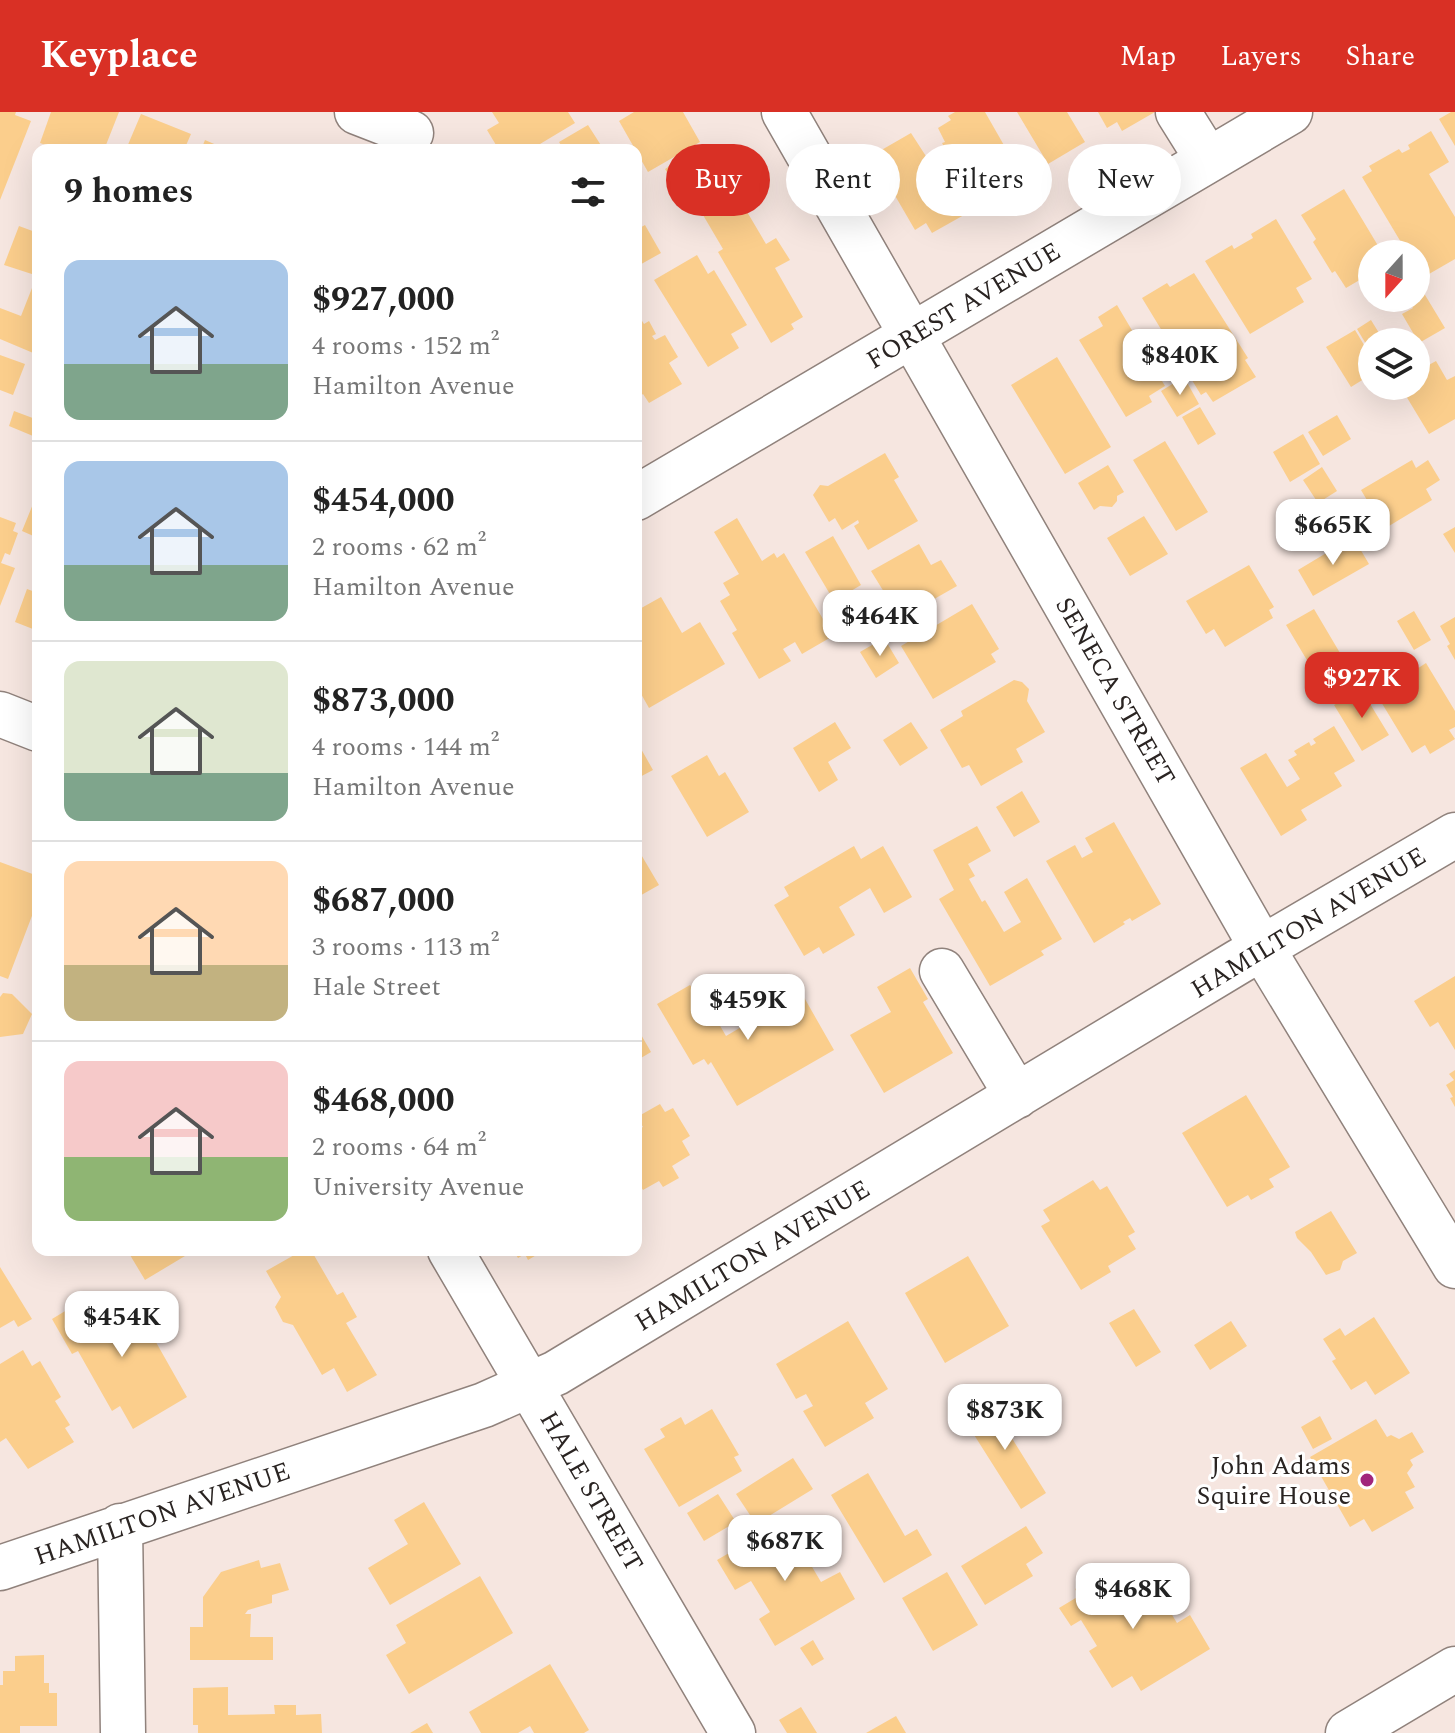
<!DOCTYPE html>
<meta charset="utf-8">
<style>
body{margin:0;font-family:Spectral,serif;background:#f6f6f6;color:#222;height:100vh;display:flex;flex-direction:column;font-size:30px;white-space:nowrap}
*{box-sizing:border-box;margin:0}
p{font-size:26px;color:#767676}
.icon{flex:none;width:44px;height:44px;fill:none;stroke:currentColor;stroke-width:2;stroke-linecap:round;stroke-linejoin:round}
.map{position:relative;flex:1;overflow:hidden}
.panel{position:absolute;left:32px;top:32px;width:610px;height:1112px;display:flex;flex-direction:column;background:#fff;border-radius:16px;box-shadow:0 8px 32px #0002}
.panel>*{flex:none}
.banner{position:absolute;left:666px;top:32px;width:668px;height:72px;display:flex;gap:16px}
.needle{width:52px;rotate:201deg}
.fabs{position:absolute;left:1358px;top:128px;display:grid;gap:16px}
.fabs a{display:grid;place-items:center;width:72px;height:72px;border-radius:50%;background:#fff;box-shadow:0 8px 32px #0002;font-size:40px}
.price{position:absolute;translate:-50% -68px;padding:0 18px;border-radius:16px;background:#fff;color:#222;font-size:26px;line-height:52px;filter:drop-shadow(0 2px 4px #0008)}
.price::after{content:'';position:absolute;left:50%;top:48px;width:24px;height:18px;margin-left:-12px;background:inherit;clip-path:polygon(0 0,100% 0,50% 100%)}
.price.active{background:#d93025;color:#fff}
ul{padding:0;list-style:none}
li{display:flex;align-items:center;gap:24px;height:200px;padding:0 32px}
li+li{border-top:2px solid #e0e0e0}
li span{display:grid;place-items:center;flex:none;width:224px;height:160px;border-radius:16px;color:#555}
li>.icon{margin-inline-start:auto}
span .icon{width:96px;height:96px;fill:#fffc;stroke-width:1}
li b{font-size:34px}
h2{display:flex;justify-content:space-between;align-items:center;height:96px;padding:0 32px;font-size:34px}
.tag{padding:0 28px;border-radius:36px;background:#fff;box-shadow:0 8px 32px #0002;font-size:28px;line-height:72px}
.tag.active{background:#d93025;color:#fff}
header{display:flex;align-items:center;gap:48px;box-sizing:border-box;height:112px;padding:0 40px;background:#d93025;color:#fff}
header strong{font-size:38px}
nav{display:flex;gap:44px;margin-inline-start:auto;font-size:28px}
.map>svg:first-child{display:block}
</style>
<header>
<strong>Keyplace</strong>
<nav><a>Map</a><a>Layers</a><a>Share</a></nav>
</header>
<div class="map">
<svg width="1455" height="1621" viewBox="0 0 1455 1621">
<rect width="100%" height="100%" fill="#f6e6e0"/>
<path fill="#fbce8c" d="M0,0H16L15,3L31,9L0,88Z
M51,0H119L104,38H50L51,35L40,31Z
M492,0H568L575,11L530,38H499L487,18L499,11Z
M634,0H683L700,30L648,60L619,9Z
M955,0H985L1025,70L976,98L962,73L965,72L942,31L945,30L938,16L951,8L948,4Z
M1017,0H1067L1085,30L1048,52Z
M1098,0H1155L1122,19L1117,10L1107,16Z
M1451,0H1455V34L1439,7Z
M141,2L191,22L184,38H133L127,35Z
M588,13L604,38H564L559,30Z
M1431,19L1449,50L1429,62L1455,105V147L1429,162L1427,157L1419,161L1416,156V142H1408L1362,65L1372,59L1369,54L1399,37L1402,41L1410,37L1408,33Z
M911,21L964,103L932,121L926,111L915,118L890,75L897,71L878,40Z
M205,28L228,38H201Z
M693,39L710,67L682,85L665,57Z
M1344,77L1383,142H1372V181L1363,166L1346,176L1335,159L1332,161L1313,130L1316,127L1301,103Z
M722,92L728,102L743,93L766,132L776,126L790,148L775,156L803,205L791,212L794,217L771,231L718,140L723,137L703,103Z
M1276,107L1312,167L1296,176L1304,190L1250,222L1205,149L1232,133L1234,137L1253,126L1251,122Z
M645,113L661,141L636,155V118Z
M19,114L38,121V164L4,153Z
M697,143L708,162L714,158L747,213L731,222L739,236L708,255L654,168Z
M1194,161L1248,246L1245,248L1256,265L1213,290L1206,280L1201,283L1142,186L1167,171L1170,175Z
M1416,168L1445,216L1419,231L1402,202L1413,196L1407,186H1416Z
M32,176L38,179V243L0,227V196L21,204Z
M1117,193L1165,274L1149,284L1152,290L1126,305L1079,228L1103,214L1098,205Z
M639,204L644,212L649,209L656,222L652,224L655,228L665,223L678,245L669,251L682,272L649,291L643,282L636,287V206Z
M1371,208L1379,221L1386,217L1394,230H1372V242L1357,217Z
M1355,218L1372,246V262L1351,275L1326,235Z
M0,243L25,252L13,283L0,278Z
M1057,245L1111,335L1065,362L1011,273Z
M1436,249L1447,268L1455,264V307L1429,322L1400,274H1416V260Z
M1184,265L1199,292L1177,305L1161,279Z
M1200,295L1216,322L1198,333L1182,305Z
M14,299L38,308L33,324L9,314Z
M1337,303L1351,327L1323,344L1308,320Z
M1303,322L1320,352L1290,370L1273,340Z
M1165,329L1208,400L1176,419L1133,348Z
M885,341L899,365L894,368L918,409L868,438L854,414L859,411L858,408L842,418L835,406L829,410L813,383L820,373L828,374Z
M1412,348L1416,356L1428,348L1440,368L1426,377L1432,388L1384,417L1361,378Z
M1108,353L1124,380L1117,384V389L1112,395L1100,394L1094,398L1078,371Z
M1322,355L1337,379L1318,391L1303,368Z
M33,392L38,394V426L22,419Z
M1144,404L1168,442L1130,464L1107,426Z
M0,405L16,411L13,419L18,421L10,443L5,441L1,451L15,456L0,494Z
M737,406L762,449L774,441L777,446L784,441L833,524L802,542L795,530L783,537L791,549L759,567L732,521L737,518L720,489L730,483L723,471L739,462L714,420Z
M1455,415V441L1443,422Z
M833,424L861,473L834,489L805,440Z
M1353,425L1369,452L1313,484L1298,458Z
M919,432L931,453L941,448L957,474L887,514L871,487L884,480L871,459Z
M1249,453L1274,495L1269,498L1273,506L1225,535L1214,517L1206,522L1186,489Z
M27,477L38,481V519L15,510Z
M661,485L682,521L700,510L725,552L649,596L636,573V499Z
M972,492L999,537L991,542L996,550L933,587L901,534Z
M1314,497L1353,563L1347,567V574L1318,576L1316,559L1314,560L1286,513Z
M1414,499L1431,528L1414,538L1397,509Z
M1455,505V548L1447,534L1450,532L1440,514Z
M884,526L899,551L876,566L860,540Z
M1426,551L1455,599V615L1449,618L1455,627L1430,642L1425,633L1412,641L1369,570L1398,552L1406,564Z
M1014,568L1022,570L1029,577L1027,589L1045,620L1016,637L1023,650L981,674L969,653L962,656L940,618L963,604L961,599Z
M1361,577L1389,623L1362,639L1334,593Z
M835,610L851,636L828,650L838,668L819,680L793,636Z
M911,610L928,636L900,654L883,628Z
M1334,614L1355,649L1334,661L1342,674L1301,698L1307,708L1281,724L1240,656L1266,641L1287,675L1300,667L1288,648L1297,643L1294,639L1309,630L1311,634L1316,631L1313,627Z
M636,628L653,658L636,667Z
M707,643L719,664L725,660L749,700L707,725L671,664Z
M1022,679L1040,710L1014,725L996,695Z
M1114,710L1161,792L1132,809L1130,806L1123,810L1125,812L1094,831L1046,749L1075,733L1082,746L1093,740L1085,726Z
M977,714L991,739L968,752L975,764L969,767L982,790L985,788L1004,820L1021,810L1004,780L1027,766L1062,827L1041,839L1044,843L990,874L939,787L954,778L933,738Z
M636,734L659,773L636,786Z
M854,734L861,747L883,734L912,785L884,801L870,776L839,795L855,823L823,842L819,835L804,844L774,793L789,784L784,775Z
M0,750L38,764V788L8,867L0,864Z
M910,856L928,887L923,890L953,941L884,981L850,923L891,900L877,875Z
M1455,864V938L1438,910L1430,915L1414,889Z
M690,873L697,883L701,881L726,924L801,880L834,938L737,994L711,950L708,953L704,947L693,953L657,892Z
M3,881L12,882L32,902L23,922L0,925V885Z
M636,914L651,940L636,949Z
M1455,958V995L1450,986L1453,985L1446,973L1454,968L1449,962Z
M1246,983L1290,1055L1269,1067L1274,1075L1251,1088L1248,1083L1227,1095L1182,1021Z
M660,992L665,1000L673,996L690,1024L682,1029L690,1043L672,1054L679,1066L663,1075L659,1069L643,1078L639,1072L636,1074V1018L643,1015L637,1005Z
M1093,1068L1100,1078L1107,1074L1135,1120L1128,1124L1136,1137L1108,1154L1111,1160L1081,1178L1041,1114L1050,1109L1043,1098Z
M1331,1099L1357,1141L1343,1149L1340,1158L1326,1163L1311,1140L1297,1126L1295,1120Z
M127,1138H195L145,1168Z
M303,1138H311L337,1183L343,1180L357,1205L346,1211L377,1263L347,1280L334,1256L322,1263L293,1213L283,1210L275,1195L281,1185L266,1159Z
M513,1138H545L528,1148L525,1142L518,1146Z
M968,1144L1009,1214L945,1251L905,1181Z
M0,1155L32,1207L18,1215L14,1208L0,1216Z
M124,1185L126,1189L131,1186L187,1285L133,1317L120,1294L112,1299L78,1239L72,1242L52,1207L85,1187L96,1206L106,1201L104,1196Z
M1134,1197L1161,1240L1136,1255L1109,1211Z
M1374,1205L1410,1261L1375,1283L1366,1269L1351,1278L1332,1249L1336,1247L1323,1227L1340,1216L1345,1224Z
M848,1209L888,1277L865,1291L874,1306L825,1335L803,1299L813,1294L806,1282L796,1287L776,1252Z
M1231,1209L1247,1234L1210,1258L1194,1233Z
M23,1238L32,1254L40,1249L61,1285L55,1289L70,1313L65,1316L74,1330L28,1357L6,1326L0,1330V1252Z
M1000,1285L1015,1309L1005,1315L1046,1381L1021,1397L964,1307Z
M712,1297L739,1343L734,1345L742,1359L679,1395L644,1337L665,1325L660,1317L681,1305L685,1313Z
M1320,1304L1332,1327L1313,1337L1301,1315Z
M1376,1307L1387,1325L1391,1323L1399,1327L1412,1320L1424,1340L1410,1348L1413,1353L1407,1361L1415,1375L1405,1380L1414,1396L1372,1420L1364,1407L1350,1415L1310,1345Z
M793,1346L813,1377L756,1412L736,1382Z
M868,1361L905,1424L917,1417L932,1443L884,1471L831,1383Z
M718,1382L736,1410L704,1429L687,1401Z
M424,1390L461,1452L390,1493L368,1456L408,1432L394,1408Z
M780,1411L790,1429L795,1426L821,1470L840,1460L855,1487L775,1534L759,1507L770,1500L751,1469L735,1478L717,1448Z
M1026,1414L1043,1441L1026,1452L1033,1464L985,1493L961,1454Z
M259,1448L261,1456L280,1451L289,1478L272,1483V1491L248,1498L245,1502H251L250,1525H273V1548H190V1515H203V1485L221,1460Z
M1119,1456L1137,1483L1154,1473L1177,1511L1190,1503L1210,1537L1141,1579L1132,1564L1112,1576L1089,1539L1097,1534L1081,1508L1071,1514L1059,1496L1079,1484L1075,1477L1100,1462L1103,1466Z
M947,1460L978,1513L933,1539L902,1486Z
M480,1464L513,1521L409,1582L386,1543L406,1531L396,1513Z
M813,1528L824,1547L812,1554L800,1536Z
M44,1543V1571H49V1581H57V1614H20V1621H0V1573H3V1559H15V1544Z
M550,1552L589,1618L584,1621H534L530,1614L518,1621H481L469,1600Z
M228,1575V1603L275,1602L274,1593H296V1603L321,1602L322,1621H198V1613H193V1576Z
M801,1595L817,1621H787L779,1608Z
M896,1604L906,1621H866Z
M427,1611L433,1621H410Z"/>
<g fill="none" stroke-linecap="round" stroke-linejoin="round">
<g stroke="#90827c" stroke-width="47">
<path id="minor" d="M357,0L411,21
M784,0L1262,836L1455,1154
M1178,0L1208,48
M636,386L1290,0
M0,602L38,617
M942,859L1017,984
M450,1138L733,1621
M120,1414L123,1621
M0,1456L484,1293L556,1261L1238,850L1455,723"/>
</g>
<g stroke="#90827c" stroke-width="47">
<path id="major" d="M1348,1621L1455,1557"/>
</g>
<use href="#minor" stroke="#fff" stroke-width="44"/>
<use href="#major" stroke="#fff" stroke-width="44"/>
</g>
<circle fill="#a1257b" stroke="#fff" stroke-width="3" cx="1367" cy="1368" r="8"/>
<g text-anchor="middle" stroke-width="6" stroke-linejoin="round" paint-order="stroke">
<g font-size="26" fill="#2a2422" stroke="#fff">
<text transform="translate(963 193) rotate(-31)" y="9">FOREST AVENUE</text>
<text transform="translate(1116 579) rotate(60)" y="9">SENECA STREET</text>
<text transform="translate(1308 810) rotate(-31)" y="9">HAMILTON AVENUE</text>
<text transform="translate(752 1143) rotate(-31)" y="9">HAMILTON AVENUE</text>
<text transform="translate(592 1379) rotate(60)" y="9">HALE STREET</text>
<text transform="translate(162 1401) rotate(-19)" y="9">HAMILTON AVENUE</text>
</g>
<g font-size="26" fill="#2a2422" stroke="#fff" text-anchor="end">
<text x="1351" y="1362">John Adams<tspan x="1351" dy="30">Squire House</tspan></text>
</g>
</g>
</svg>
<div class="fabs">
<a><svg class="needle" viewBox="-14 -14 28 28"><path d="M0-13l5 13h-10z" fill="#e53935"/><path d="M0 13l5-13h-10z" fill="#767676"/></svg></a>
<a><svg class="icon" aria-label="layers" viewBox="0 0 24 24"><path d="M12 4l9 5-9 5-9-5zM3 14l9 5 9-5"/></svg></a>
</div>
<b class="price" style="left:1180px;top:285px">$840K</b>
<b class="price" style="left:1333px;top:455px">$665K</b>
<b class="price" style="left:880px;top:546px">$464K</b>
<b class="price active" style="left:1362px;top:608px">$927K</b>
<b class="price" style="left:748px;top:930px">$459K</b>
<b class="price" style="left:122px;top:1247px">$454K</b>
<b class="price" style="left:1005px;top:1340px">$873K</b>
<b class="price" style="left:785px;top:1471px">$687K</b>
<b class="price" style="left:1133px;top:1519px">$468K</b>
<div class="banner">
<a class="tag active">Buy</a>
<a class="tag">Rent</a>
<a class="tag">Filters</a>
<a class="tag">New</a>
</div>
<section class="panel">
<h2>9 homes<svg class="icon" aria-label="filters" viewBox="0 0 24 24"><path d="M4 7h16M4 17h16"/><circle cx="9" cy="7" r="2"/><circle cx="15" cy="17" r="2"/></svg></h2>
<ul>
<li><span style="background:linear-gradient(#a9c7e8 65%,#7fa58c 0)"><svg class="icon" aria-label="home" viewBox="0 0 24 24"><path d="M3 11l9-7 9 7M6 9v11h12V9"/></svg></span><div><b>$927,000</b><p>4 rooms · 152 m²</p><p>Hamilton Avenue</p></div></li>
<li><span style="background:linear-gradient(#a9c7e8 65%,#7fa58c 0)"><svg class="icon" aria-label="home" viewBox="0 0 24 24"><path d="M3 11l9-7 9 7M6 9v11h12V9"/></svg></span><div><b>$454,000</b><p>2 rooms · 62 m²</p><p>Hamilton Avenue</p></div></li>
<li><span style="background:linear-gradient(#dfe7d0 70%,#7fa58c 0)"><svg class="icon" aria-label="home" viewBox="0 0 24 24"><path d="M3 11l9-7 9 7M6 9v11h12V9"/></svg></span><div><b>$873,000</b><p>4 rooms · 144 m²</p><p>Hamilton Avenue</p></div></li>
<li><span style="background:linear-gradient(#ffd9b3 65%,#c2b280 0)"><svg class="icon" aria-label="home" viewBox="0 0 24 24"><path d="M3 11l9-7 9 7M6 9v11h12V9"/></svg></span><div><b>$687,000</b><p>3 rooms · 113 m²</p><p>Hale Street</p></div></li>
<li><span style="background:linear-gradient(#f6c9c9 60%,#8fb573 0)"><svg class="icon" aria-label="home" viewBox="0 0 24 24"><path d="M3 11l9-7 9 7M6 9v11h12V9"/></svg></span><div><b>$468,000</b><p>2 rooms · 64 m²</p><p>University Avenue</p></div></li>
</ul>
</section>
</div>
